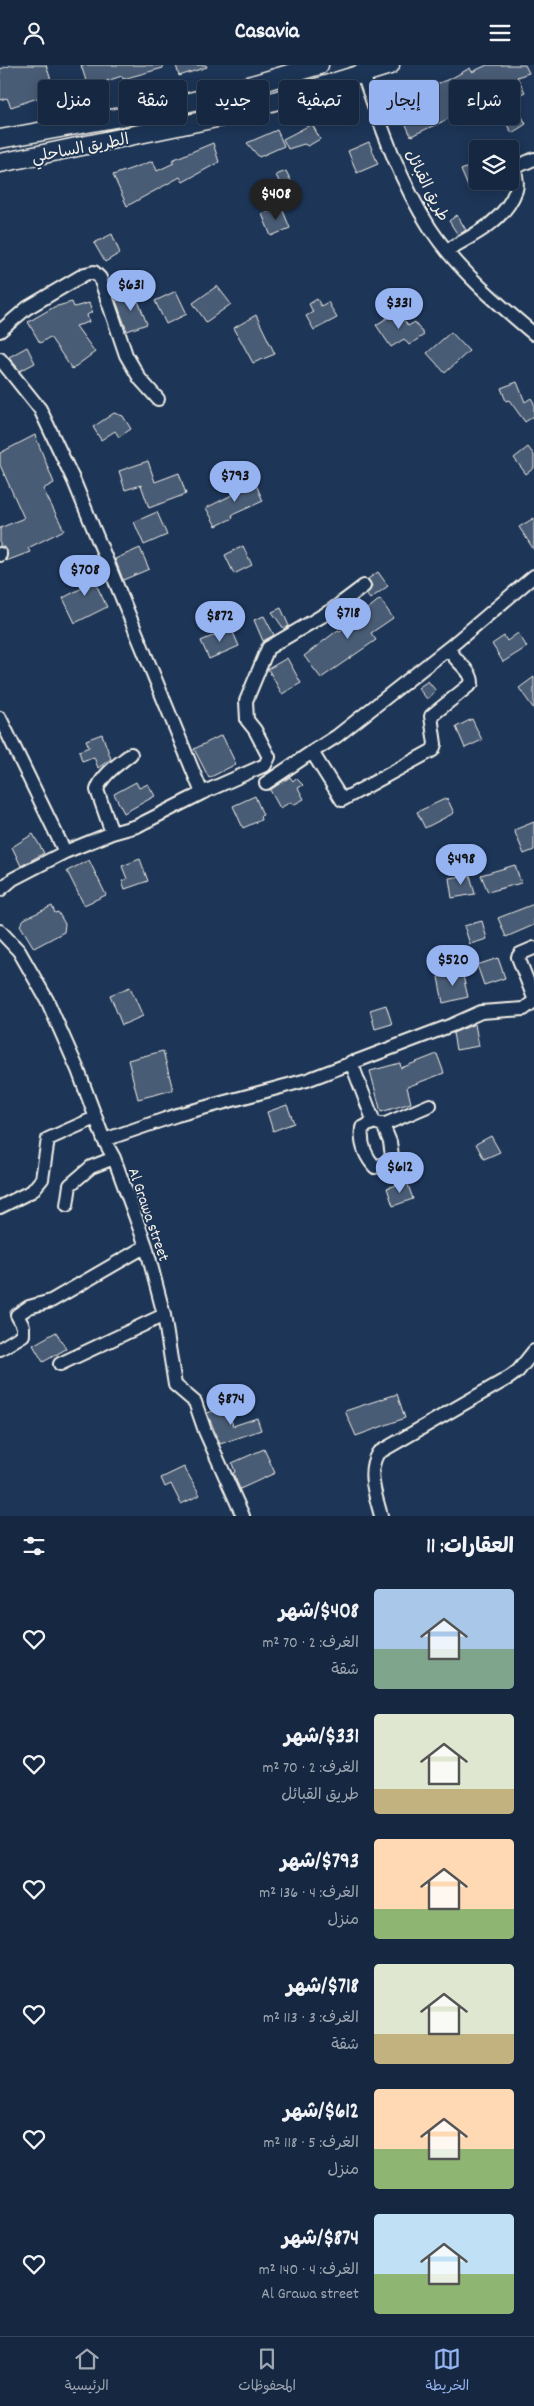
<!DOCTYPE html>
<html lang="ar">
<meta charset="utf-8">
<style>
body{margin:0;font-family:Dekko,"Playpen Sans Arabic",sans-serif;background:#1f3048;color:#f1f3f6;direction:rtl;height:100vh;display:flex;flex-direction:column;font-size:19px;white-space:nowrap}
*{box-sizing:border-box;margin:0}
p{font-size:16px;color:#9ea6b1}
.icon{flex:none;width:28px;height:28px;fill:none;stroke:currentColor;stroke-width:2;stroke-linecap:round;stroke-linejoin:round}
.map{position:relative;height:1451px;overflow:hidden;direction:ltr}
.sheet{display:flex;flex-direction:column;background:#162841;flex:1}
.sheet>*{flex:none}
.guide{position:absolute;left:15px;top:15px;width:505px;height:45px;direction:rtl;display:flex;gap:10px}
.tools{position:absolute;left:469px;top:75px;display:grid;gap:10px}
.tools a{display:grid;place-items:center;width:50px;height:50px;border-radius:5px;background:#162841;box-shadow:0 2px 12px #0003,0 0 0 1px #35445a;font-size:25px}
.price{position:absolute;translate:-50% -42px;padding:0 11px;border-radius:18px;background:#95b2f1;color:#111;font-size:16px;line-height:32px;filter:drop-shadow(0 1px 2px #0008)}
.price::after{content:'';position:absolute;left:50%;top:30px;width:15px;height:11px;margin-left:-8px;background:inherit;clip-path:polygon(0 0,100% 0,50% 100%)}
.price.active{background:#222;color:#fff}
ul{padding:0;list-style:none}
li{display:flex;align-items:center;gap:15px;height:125px;padding:0 20px}
li span{display:grid;place-items:center;flex:none;width:140px;height:100px;border-radius:5px;color:#555}
li>.icon{margin-inline-start:auto}
span .icon{width:60px;height:60px;fill:#fffc;stroke-width:1}
li b{font-size:21px}
h2{display:flex;justify-content:space-between;align-items:center;height:60px;padding:0 20px;font-size:21px}
.pill{padding:0 18px;border-radius:5px;background:#162841;box-shadow:0 2px 12px #0003,0 0 0 1px #35445a;font-size:18px;line-height:45px}
.pill.active{background:#95b2f1;color:#111}
header{display:flex;justify-content:space-between;align-items:center;height:65px;padding:0 20px;background:#162841;font-size:22px;font-weight:700}
.tab-bar{display:flex;justify-content:space-around;align-items:center;height:70px;border-top:1px solid #35445a;background:#162841;font-size:14px;color:#9ea6b1}
.tab-bar a{display:grid;justify-items:center;gap:2px}
.tab-bar .active{color:#95b2f1}
.map>svg:first-child{display:block}
</style>
<header><svg class="icon" aria-label="menu" viewBox="0 0 24 24"><path d="M4 6h16M4 12h16M4 18h16"/></svg>Casavia<svg class="icon" aria-label="person" viewBox="0 0 24 24"><circle cx="12" cy="8" r="4"/><path d="M4 21q1-7 8-7t8 7"/></svg></header>
<div class="map">
<svg width="534" height="1451" viewBox="0 0 534 1451">
<rect width="100%" height="100%" fill="#1d3557"/>
<filter id="ink" filterUnits="userSpaceOnUse"><feTurbulence type="fractalNoise" baseFrequency=".02" numOctaves="2"/><feDisplacementMap in="SourceGraphic" scale="10" xChannelSelector="R" yChannelSelector="G"/><feConvolveMatrix kernelMatrix="1 2 1 2 8 2 1 2 1" color-interpolation-filters="sRGB"/></filter>
<g filter="url(#ink)">
<path fill="#485b74" stroke="#f4f1e8" d="M12,0H46L55,27L11,42L7,33L0,35V4Z
M81,0H163V3L123,14L122,11L88,22Z
M176,0H206L207,2L179,11Z
M487,0H525L529,8L517,12L525,27L515,32L522,44L520,48L526,59L512,68L500,49L504,47L495,31L471,46L470,44L411,71L402,51L388,56L383,43L398,37L397,34L452,13L470,3L472,7Z
M312,59L320,74L308,81L304,79L288,84L283,74Z
M277,65L284,81L259,92L247,78Z
M369,77L378,99L357,108L348,86Z
M213,78L219,97L183,117L180,112L127,141L113,110L153,96L157,106L174,98L172,95Z
M478,98V120L469,124L461,105Z
M286,106L295,124L285,129L276,110Z
M281,141L290,163L271,171L262,149Z
M457,150L466,165L458,170L449,156Z
M112,169L120,188L105,197L94,178Z
M217,221L231,239L206,257L193,238Z
M176,226L187,249L166,259L155,236Z
M135,228L147,259L127,266L116,236Z
M317,234L321,241L328,237L337,253L314,265L306,251L313,247L309,239Z
M72,237L74,242L89,238L92,247L87,250L89,257L76,261L95,287L72,304L50,272L40,278L28,257L54,242Z
M398,246L408,261L415,257L424,270L409,280L404,274L391,282L376,260Z
M256,250L275,289L253,298L234,263Z
M451,267L469,286L445,308L427,288Z
M27,282L35,298L20,306L9,292Z
M517,317L525,337L531,333L534,338V351L525,357L509,335L506,336L501,323Z
M114,348L123,351L131,364L119,372L115,366L101,375L93,362Z
M35,370L54,418L43,424L64,465L28,483L30,487L6,496L7,485L0,481V463L24,453L0,400V388Z
M528,382L534,390V403L526,409L514,393Z
M148,396L155,417L179,408L186,429L149,443L141,420L125,425L119,406Z
M254,415L263,436L232,450L233,453L216,461L206,443L236,428L234,424Z
M157,447L167,470L144,480L134,457Z
M534,453V485L519,462Z
M243,481L252,500L234,509L225,490Z
M140,483L149,504L123,515L115,494Z
M91,501L97,513L94,515L107,542L75,558L63,533L82,523L75,507Z
M378,507L388,521L370,534L366,529L372,521L368,514Z
M380,534L393,553L371,568L376,575L321,613L304,591L338,565L340,566Z
M281,543L289,561L284,564L272,547Z
M264,551L274,570L263,576L254,555Z
M231,563L239,581L209,594L201,576Z
M518,568L527,582L503,597L492,579L504,571L507,576Z
M287,593L301,618L282,629L268,604Z
M534,612V644L519,623Z
M428,616L436,626L427,634L418,623Z
M472,654L482,675L465,683L456,662Z
M102,669L111,694L98,703L94,692L82,696L79,686L89,682L86,675Z
M222,670L236,699L209,713L194,684Z
M290,712L293,716L296,713L303,720L298,723L304,734L293,740L291,737L280,743L270,725Z
M136,717L139,723L148,719L155,731L124,748L114,729Z
M255,731L263,750L260,751L261,755L243,763L233,741Z
M447,733L454,748L425,763L417,747Z
M534,757V785L524,789L514,765Z
M33,769L44,788L21,801L12,782Z
M140,794L148,816L125,824L122,816L127,814L122,801Z
M89,795L106,830L84,840L67,806Z
M515,800L521,818L488,827L481,810Z
M470,810L475,829L452,833L449,813Z
M534,839V860L506,872L498,853Z
M52,841L55,848L58,847L65,859L64,867L34,883L20,860L24,854Z
M482,856L487,874L470,879L464,861Z
M498,893L505,913L484,920L477,900Z
M462,907L468,932L443,938L438,912Z
M130,922L143,951L122,960L110,930Z
M386,940L392,959L375,964L370,945Z
M475,959L479,981L456,985L453,968Z
M163,986L173,1025L138,1034L128,995Z
M437,989L444,1008L407,1022L411,1038L381,1047L370,1006L400,998L401,1003Z
M287,1040L294,1058L273,1066L267,1047Z
M491,1071L500,1087L484,1094L476,1079Z
M407,1117L413,1134L393,1141L387,1123Z
M56,1267L66,1284L43,1297L33,1280Z
M397,1329L405,1353L356,1371L345,1346Z
M227,1341L233,1361L257,1353L261,1365L220,1379L207,1348Z
M264,1384L275,1408L240,1424L233,1408L235,1407L232,1398Z
M184,1402L200,1430L181,1439L171,1419L165,1422L161,1413Z"/>
<g fill="none" stroke-linecap="round" stroke-linejoin="round">
<g stroke="#f4f1e8" stroke-width="16">
<path id="minor" d="M363,9C381,61 400,117 430,163C457,204 497,238 534,269
M447,185C474,170 505,156 516,125C519,116 514,110 516,102L534,94
M0,266L27,243L85,209L94,207L100,213L126,290L140,314L158,334
M0,294L40,344L74,416L202,728
M0,489V490
M0,653L65,787
M312,687L337,671L450,582
M266,718L312,687L342,735L433,685L435,679L431,651L472,618C472,603 451,596 450,582L534,511
M112,768L97,725C102,709 119,699 131,689
M0,825L13,814L65,787L112,768L137,761L202,728L265,700L269,692L255,665L247,655L246,636L268,583L332,545L364,521
M0,866L19,886L47,935L78,1005L104,1075L114,1093L146,1181L164,1250L175,1320L195,1337L205,1366L243,1451
M351,997L374,1057L383,1060L430,1040
M374,1057L362,1063C360,1079 365,1091 375,1102L387,1098L392,1091L390,1077L383,1060
M104,1075L177,1050L307,1015L452,960L481,947L524,944L533,937L534,933L518,892L520,889L534,883
M67,1140L70,1120L91,1102L114,1093
M0,1142L32,1126L42,1114L48,1074L95,1053
M0,1284L23,1270V1261L17,1250L29,1242L51,1236L146,1181
M60,1299L164,1250
M381,1451C376,1431 366,1407 378,1388L510,1312L518,1306L534,1286"/>
</g>
<g stroke="#f4f1e8" stroke-width="21">
<path id="highway" d="M0,74L153,46L218,30L319,0
M0,98L226,51L390,0"/>
</g>
<use href="#minor" stroke="#1d3557" stroke-width="12"/>
<use href="#highway" stroke="#1d3557" stroke-width="18"/>
</g>
</g>
<g text-anchor="middle" stroke-width="4" stroke-linejoin="round" paint-order="stroke">
<g font-size="16" fill="#f4f1e8" stroke="#1d3557">
<text transform="translate(80 82) rotate(-11)" y="6">الطريق الساحلي</text>
<text transform="translate(428 120) rotate(63)" y="6">طريق القبائل</text>
<text transform="translate(150 1149) rotate(71)" y="6">Al Grawa street</text>
</g>
</g>
</svg>
<div class="tools">
<a><svg class="icon" aria-label="layers" viewBox="0 0 24 24"><path d="M12 4l9 5-9 5-9-5zM3 14l9 5 9-5"/></svg></a>
</div>
<b class="price active" style="left:276px;top:156px">$408</b>
<b class="price" style="left:131px;top:247px">$631</b>
<b class="price" style="left:399px;top:265px">$331</b>
<b class="price" style="left:235px;top:438px">$793</b>
<b class="price" style="left:85px;top:532px">$708</b>
<b class="price" style="left:348px;top:575px">$718</b>
<b class="price" style="left:220px;top:578px">$872</b>
<b class="price" style="left:461px;top:821px">$498</b>
<b class="price" style="left:453px;top:922px">$520</b>
<b class="price" style="left:400px;top:1129px">$612</b>
<b class="price" style="left:231px;top:1361px">$874</b>
<div class="guide">
<a class="pill">شراء</a>
<a class="pill active">إيجار</a>
<a class="pill">تصفية</a>
<a class="pill">جديد</a>
<a class="pill">شقة</a>
<a class="pill">منزل</a>
</div>
</div>
<section class="sheet">
<h2>العقارات: 11<svg class="icon" aria-label="filters" viewBox="0 0 24 24"><path d="M4 7h16M4 17h16"/><circle cx="9" cy="7" r="2"/><circle cx="15" cy="17" r="2"/></svg></h2>
<ul>
<li><span style="background:linear-gradient(#a9c7e8 60%,#7fa58c 0)"><svg class="icon" aria-label="home" viewBox="0 0 24 24"><path d="M3 11l9-7 9 7M6 9v11h12V9"/></svg></span><div><b>$408/شهر</b><p>الغرف: 2 · 70 m²</p><p>شقة</p></div><svg class="icon" aria-label="heart" viewBox="0 0 24 24"><path d="M12 20l-8-8c-3-5 5-10 8-4 3-6 11-1 8 4z"/></svg></li>
<li><span style="background:linear-gradient(#dfe7d0 75%,#c2b280 0)"><svg class="icon" aria-label="home" viewBox="0 0 24 24"><path d="M3 11l9-7 9 7M6 9v11h12V9"/></svg></span><div><b>$331/شهر</b><p>الغرف: 2 · 70 m²</p><p>طريق القبائل</p></div><svg class="icon" aria-label="heart" viewBox="0 0 24 24"><path d="M12 20l-8-8c-3-5 5-10 8-4 3-6 11-1 8 4z"/></svg></li>
<li><span style="background:linear-gradient(#ffd9b3 70%,#8fb573 0)"><svg class="icon" aria-label="home" viewBox="0 0 24 24"><path d="M3 11l9-7 9 7M6 9v11h12V9"/></svg></span><div><b>$793/شهر</b><p>الغرف: 4 · 136 m²</p><p>منزل</p></div><svg class="icon" aria-label="heart" viewBox="0 0 24 24"><path d="M12 20l-8-8c-3-5 5-10 8-4 3-6 11-1 8 4z"/></svg></li>
<li><span style="background:linear-gradient(#dfe7d0 70%,#c2b280 0)"><svg class="icon" aria-label="home" viewBox="0 0 24 24"><path d="M3 11l9-7 9 7M6 9v11h12V9"/></svg></span><div><b>$718/شهر</b><p>الغرف: 3 · 113 m²</p><p>شقة</p></div><svg class="icon" aria-label="heart" viewBox="0 0 24 24"><path d="M12 20l-8-8c-3-5 5-10 8-4 3-6 11-1 8 4z"/></svg></li>
<li><span style="background:linear-gradient(#ffd9b3 60%,#8fb573 0)"><svg class="icon" aria-label="home" viewBox="0 0 24 24"><path d="M3 11l9-7 9 7M6 9v11h12V9"/></svg></span><div><b>$612/شهر</b><p>الغرف: 5 · 118 m²</p><p>منزل</p></div><svg class="icon" aria-label="heart" viewBox="0 0 24 24"><path d="M12 20l-8-8c-3-5 5-10 8-4 3-6 11-1 8 4z"/></svg></li>
<li><span style="background:linear-gradient(#bfe0f5 60%,#8fb573 0)"><svg class="icon" aria-label="home" viewBox="0 0 24 24"><path d="M3 11l9-7 9 7M6 9v11h12V9"/></svg></span><div><b>$874/شهر</b><p>الغرف: 4 · 140 m²</p><p>Al Grawa street</p></div><svg class="icon" aria-label="heart" viewBox="0 0 24 24"><path d="M12 20l-8-8c-3-5 5-10 8-4 3-6 11-1 8 4z"/></svg></li>
</ul>
</section>
<nav class="tab-bar">
<a class="active"><svg class="icon" aria-label="map" viewBox="0 0 24 24"><path d="M3 6l6-2 6 2 6-2v14l-6 2-6-2-6 2zM9 4v14M15 6v14"/></svg>الخريطة</a>
<a><svg class="icon" aria-label="saved" viewBox="0 0 24 24"><path d="M7 4h10v16l-5-4-5 4z"/></svg>المحفوظات</a>
<a><svg class="icon" aria-label="home" viewBox="0 0 24 24"><path d="M3 11l9-7 9 7M6 9v11h12V9"/></svg>الرئيسية</a>
</nav>
